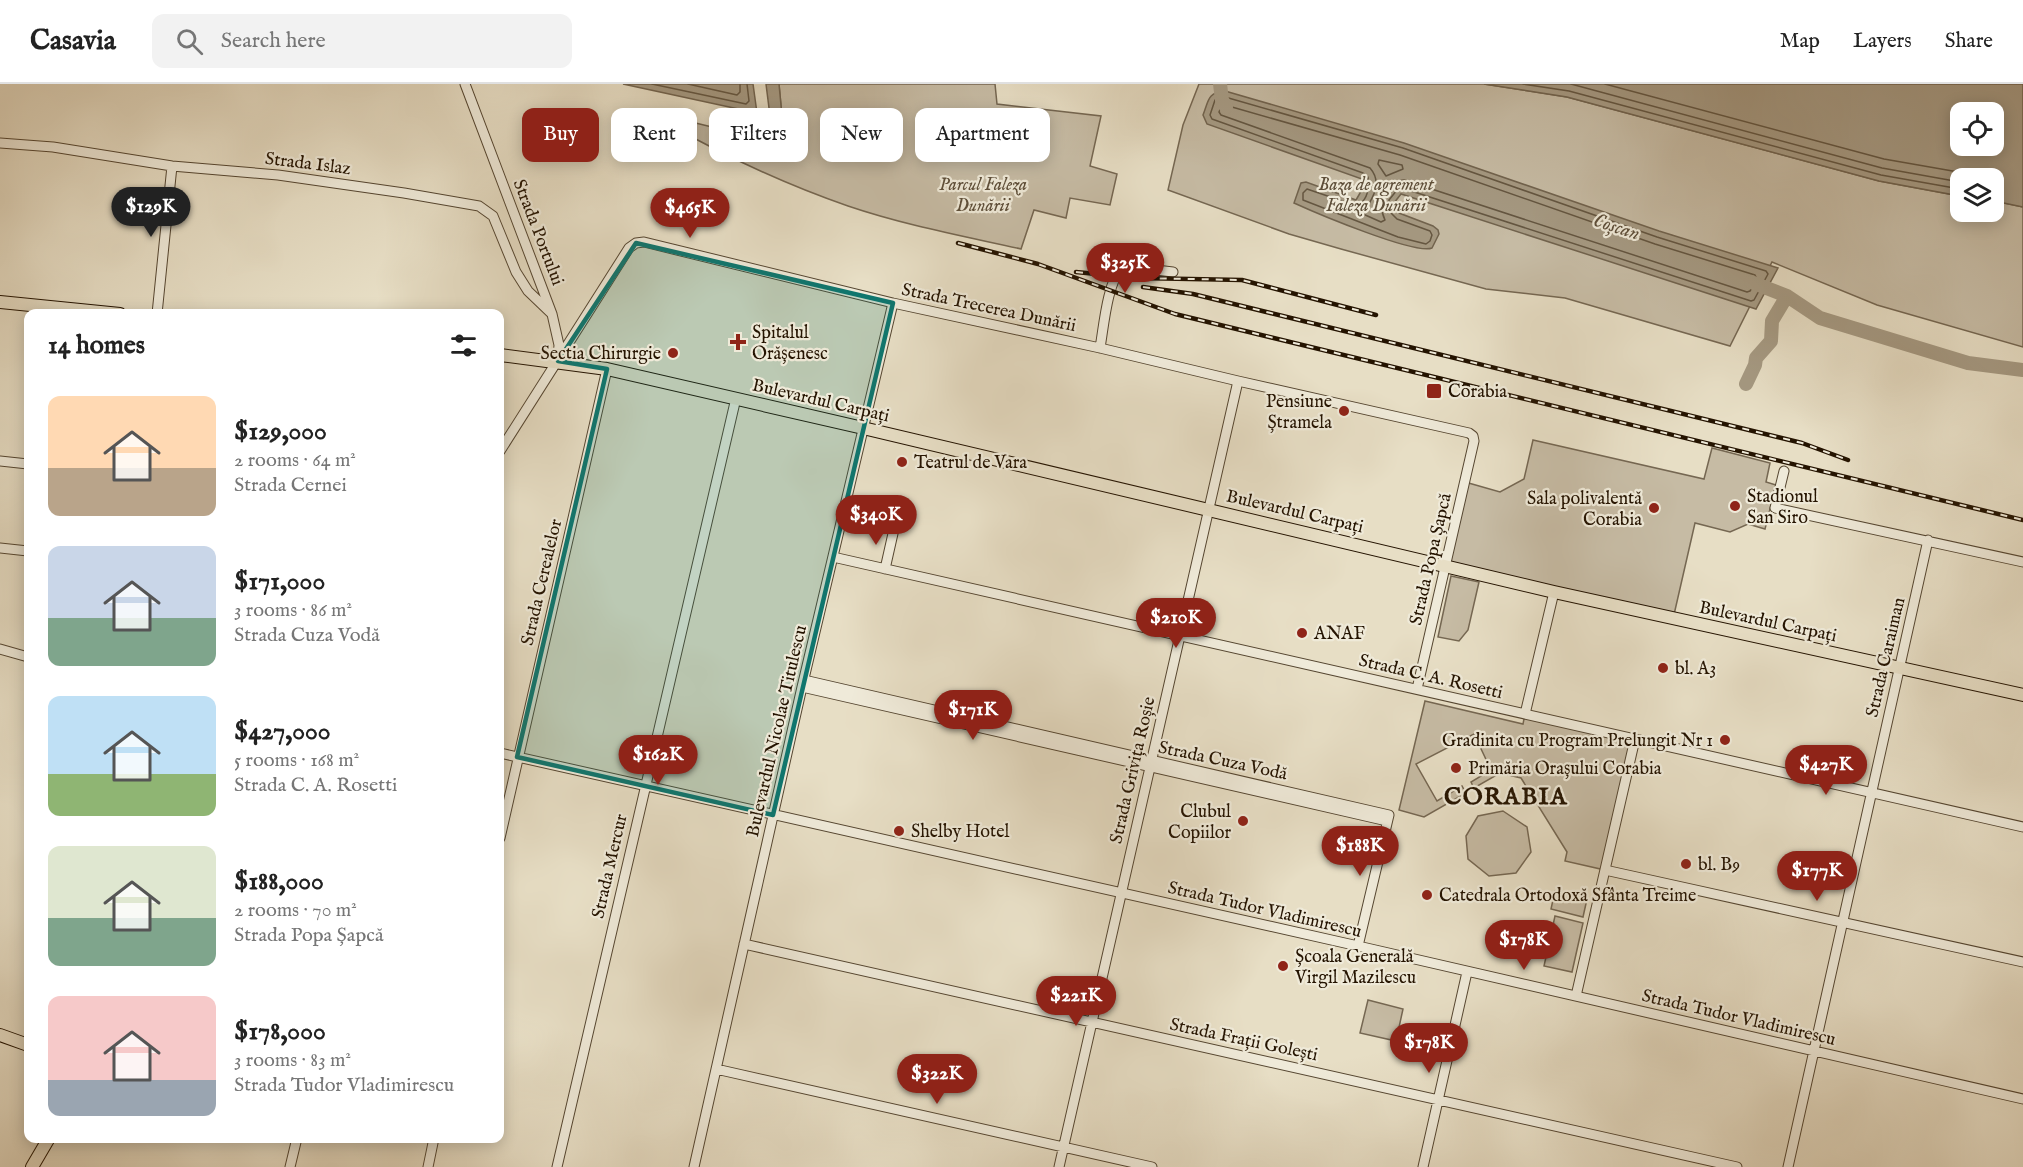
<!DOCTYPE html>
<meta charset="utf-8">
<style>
body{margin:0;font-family:"IM FELL English",serif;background:#f2f2f2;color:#222;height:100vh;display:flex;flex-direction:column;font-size:22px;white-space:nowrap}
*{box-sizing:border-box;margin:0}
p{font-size:20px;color:#767676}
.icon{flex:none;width:33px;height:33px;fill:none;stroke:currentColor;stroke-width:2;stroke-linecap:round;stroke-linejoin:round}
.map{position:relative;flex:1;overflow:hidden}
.side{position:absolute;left:24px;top:225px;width:480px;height:834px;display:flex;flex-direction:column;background:#fff;border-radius:12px;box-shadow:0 3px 15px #0003}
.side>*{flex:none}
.top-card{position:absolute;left:522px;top:24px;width:570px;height:54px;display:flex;gap:12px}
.buttons{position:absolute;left:1950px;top:18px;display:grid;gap:12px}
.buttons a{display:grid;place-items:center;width:54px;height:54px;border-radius:12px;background:#fff;box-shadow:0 3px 15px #0003;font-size:30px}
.price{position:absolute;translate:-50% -51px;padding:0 14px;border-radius:21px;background:#8f2418;color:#fff;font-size:20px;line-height:39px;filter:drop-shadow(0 2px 3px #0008)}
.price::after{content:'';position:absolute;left:50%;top:36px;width:18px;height:14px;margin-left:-9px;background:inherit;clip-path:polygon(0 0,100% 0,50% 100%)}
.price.on{background:#222;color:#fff}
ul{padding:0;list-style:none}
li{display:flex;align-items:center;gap:18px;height:150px;padding:0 24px}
li span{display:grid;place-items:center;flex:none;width:168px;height:120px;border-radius:12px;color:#555}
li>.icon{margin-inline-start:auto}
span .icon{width:72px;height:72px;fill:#fffc;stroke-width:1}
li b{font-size:26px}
h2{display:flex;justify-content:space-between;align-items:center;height:72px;padding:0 24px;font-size:26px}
.pill{padding:0 21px;border-radius:12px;background:#fff;box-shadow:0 3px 15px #0003;font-size:21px;line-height:54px}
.pill.on{background:#8f2418;color:#fff}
header{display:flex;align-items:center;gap:36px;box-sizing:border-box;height:84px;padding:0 30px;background:#fff;border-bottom:2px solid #e0e0e0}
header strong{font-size:28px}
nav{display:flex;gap:33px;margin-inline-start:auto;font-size:21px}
.search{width:420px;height:54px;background:#f2f2f2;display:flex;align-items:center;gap:15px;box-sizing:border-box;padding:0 21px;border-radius:12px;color:#767676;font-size:22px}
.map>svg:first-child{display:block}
</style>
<header>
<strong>Casavia</strong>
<div class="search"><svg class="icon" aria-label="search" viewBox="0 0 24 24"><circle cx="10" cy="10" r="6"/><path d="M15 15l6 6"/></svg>Search here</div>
<nav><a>Map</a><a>Layers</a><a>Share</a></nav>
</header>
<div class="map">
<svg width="2023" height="1083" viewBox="0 0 2023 1083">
<rect width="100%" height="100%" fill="#e7dec5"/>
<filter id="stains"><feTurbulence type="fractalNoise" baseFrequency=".00333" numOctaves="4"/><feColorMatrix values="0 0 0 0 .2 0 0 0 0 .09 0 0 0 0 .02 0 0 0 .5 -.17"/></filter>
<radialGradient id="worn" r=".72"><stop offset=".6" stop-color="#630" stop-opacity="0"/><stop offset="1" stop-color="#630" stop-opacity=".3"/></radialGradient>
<path fill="#c6bba4" stroke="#756752" stroke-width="1.5" d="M779,0H995L997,20L1101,32L1090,82L1117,90L1110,121L1070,114L1066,134L1034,126L1021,165C963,152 904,141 848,122C787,101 727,73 670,41L671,33L773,58L770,32H782Z
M1199,0H1484L1567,13L1879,97L1960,112V128H1994V117L2023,123V263L1877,221L1772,178L1730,262L1565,214L1486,205L1341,165L1289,150L1168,106L1183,41Z
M1533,356L1704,395L1712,364L1770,379L1766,398L1776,401L1765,445L1748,440L1730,448L1695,439L1673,535L1446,482L1465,398L1500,408L1524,395Z
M1451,492L1479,498L1468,546L1459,557L1438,553Z
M1425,617L1523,640L1525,630L1635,655L1605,786L1565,777L1567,768L1521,694L1500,689L1474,704L1471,698L1491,686L1474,650L1416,680L1437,717L1462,702L1466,709L1424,733L1399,726Z
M1503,727L1527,743L1531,768L1516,789L1489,792L1468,775L1466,752L1478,732Z
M1555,807L1587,815L1583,833L1551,825Z
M1555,832L1583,839L1572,888L1544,882Z
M1368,916L1403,925L1396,957L1360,949Z"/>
<path fill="#a59982" stroke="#71634e" stroke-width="1.5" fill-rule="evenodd" d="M623,0H753L757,29Z
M766,0H779L782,32H770Z
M1484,0H2023V123L1994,117V94H1960V112L1879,97L1567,13ZM1960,28H1994V62H1960Z
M1225,7L1404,59L1659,147L1778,184L1756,225L1401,110L1394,119L1395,125L1399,129L1433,142L1438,146L1439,150L1432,164C1415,171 1316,129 1294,119L1301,99L1306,98L1356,116L1363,104L1362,95L1207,40L1203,31C1209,16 1207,9 1225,7Z"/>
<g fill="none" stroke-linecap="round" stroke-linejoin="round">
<path stroke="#645641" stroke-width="1.5" d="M652,0L746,20L749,17L747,0
M688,0L737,11L740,8V0
M1523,0L1569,7L1881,91L1960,105
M1571,0L1882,84L1960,98
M1605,0L1884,75L1964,89L1974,94
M1225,13L1403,64L1657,153L1766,187L1768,190L1754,216L1751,217L1402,104L1397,106L1389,116L1390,128L1397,135L1430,147L1432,151L1430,157L1426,160L1398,153L1303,116V109L1307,105L1354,121H1359C1368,114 1369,105 1368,93L1363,89L1212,35L1210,31L1215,16Z
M1225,21L1400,71L1655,160L1755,191L1757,195L1750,207L1747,208L1404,96C1383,97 1377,119 1385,136L1381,138L1363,130C1371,116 1384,100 1370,84L1221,31L1219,28L1221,23Z
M1379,76L1402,81L1403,85L1386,92L1378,80Z"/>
<path stroke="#a59982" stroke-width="14" d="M1220,0L1222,16L1226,23
M1751,198L1787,212L1820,234L1968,279L2023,286
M1746,300L1755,281L1756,274L1771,257L1772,237L1787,212"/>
<g stroke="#554631" stroke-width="11">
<path id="minor" d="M465,0L552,230L559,261L558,275
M0,59L53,63L172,82L278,91L404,109L479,122L493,132L516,188L528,207L552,230
M157,230L172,82
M1100,264C1104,241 1107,200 1122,182L1173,188
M500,367L629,164L636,159L644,158L893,219L1100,264L1238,297L1469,349L1473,352L1474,357L1417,605
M0,377L28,380
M1784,387L1775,424L2023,478
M0,464L28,467
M833,473L2023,743
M885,485L894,445
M0,565L28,573
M804,596L1389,731L1358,862
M802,603L1387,737
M1525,630L1554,508
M500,669L1358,862L2023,1015
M500,754L607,285
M1605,786L2023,878
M744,860L1737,1083
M1576,912L1635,655
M716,985L1152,1083
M290,1083L297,1054
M428,1083L434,1054
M557,1083L736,314
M694,1083L802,603L893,219
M1059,1083L1238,297
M1423,1083L1467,888
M1788,1083L1928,456"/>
</g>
<g stroke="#241300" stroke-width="14">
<path id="major" d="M0,218L120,230
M500,271L607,285L863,344L1554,508L2023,611
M0,951L28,961
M32,1083L49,1054"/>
</g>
<use href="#minor" stroke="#efead9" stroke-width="9"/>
<use href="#major" stroke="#e7dec5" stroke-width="12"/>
<g stroke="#241300" stroke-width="4.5">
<path id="rail" d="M958,159L1038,180L1175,230L2023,436
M1076,188L1138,194L1242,196L1376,231
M1143,203L1193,210L1802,359L1848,376"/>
</g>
<use href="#rail" stroke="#efead9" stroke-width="2" stroke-dasharray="7" stroke-linecap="butt"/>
</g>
<path fill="#0f766e" fill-opacity="0.2" stroke="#0f766e" stroke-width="4.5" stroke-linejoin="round" d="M636,159L893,219L773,731L517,673L607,285L558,277Z"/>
<g fill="#8f2418" stroke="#efead9" stroke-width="2">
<path d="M735 249h6v6h6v6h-6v6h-6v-6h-6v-6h6z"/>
<circle cx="673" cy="269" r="6"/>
<rect x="1426" y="299" width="16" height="16" rx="3"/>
<circle cx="1344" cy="327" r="6"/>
<circle cx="902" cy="378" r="6"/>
<circle cx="1735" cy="422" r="6"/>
<circle cx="1654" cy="424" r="6"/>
<circle cx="1302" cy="549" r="6"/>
<circle cx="1663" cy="584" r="6"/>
<circle cx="1725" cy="656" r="6"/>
<circle cx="1456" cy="684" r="6"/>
<circle cx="1243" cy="737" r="6"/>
<circle cx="899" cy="747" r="6"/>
<circle cx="1686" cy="780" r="6"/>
<circle cx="1427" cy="811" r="6"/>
<circle cx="1283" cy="882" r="6"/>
</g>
<g text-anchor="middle" stroke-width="4.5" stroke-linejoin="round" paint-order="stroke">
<g font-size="18" fill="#241300" stroke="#efead9">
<text transform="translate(308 79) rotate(7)" y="6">Strada Islaz</text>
<text transform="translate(539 148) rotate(69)" y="6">Strada Portului</text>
<text transform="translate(989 223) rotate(12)" y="6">Strada Trecerea Dunării</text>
<text transform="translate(821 316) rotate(13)" y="6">Bulevardul Carpați</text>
<text transform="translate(1295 427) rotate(13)" y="6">Bulevardul Carpați</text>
<text transform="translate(1430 475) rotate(-77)" y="6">Strada Popa Șapcă</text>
<text transform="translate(541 498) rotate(-77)" y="6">Strada Cerealelor</text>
<text transform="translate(1768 537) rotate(12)" y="6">Bulevardul Carpați</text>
<text transform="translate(1885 573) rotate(-77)" y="6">Strada Caraiman</text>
<text transform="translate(1431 592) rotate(13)" y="6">Strada C. A. Rosetti</text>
<text transform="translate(776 647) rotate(-77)" y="6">Bulevardul Nicolae Titulescu</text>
<text transform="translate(1223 676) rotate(12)" y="6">Strada Cuza Vodă</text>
<text transform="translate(1132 686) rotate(-77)" y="6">Strada Grivița Roșie</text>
<text transform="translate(609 782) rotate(-77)" y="6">Strada Mercur</text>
<text transform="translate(1265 825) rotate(13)" y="6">Strada Tudor Vladimirescu</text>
<text transform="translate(1739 933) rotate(13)" y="6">Strada Tudor Vladimirescu</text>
<text transform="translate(1244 955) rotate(12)" y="6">Strada Frații Golești</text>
</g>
<g font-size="18" font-style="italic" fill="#5d4e39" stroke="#efead9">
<text x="983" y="106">Parcul Faleza<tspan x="983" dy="21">Dunării</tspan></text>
<text x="1376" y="106">Baza de agrement<tspan x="1376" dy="21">Faleza Dunării</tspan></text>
</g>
<g font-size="18" fill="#241300" stroke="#efead9" text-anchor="start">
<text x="752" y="254">Spitalul<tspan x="752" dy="21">Orășenesc</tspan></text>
<text x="661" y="275" text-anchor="end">Sectia Chirurgie</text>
<text x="1448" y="313">Corabia</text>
<text x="1332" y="323" text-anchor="end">Pensiune<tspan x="1332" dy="21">Ștramela</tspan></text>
<text x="914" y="384">Teatrul de Vara</text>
<text x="1747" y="418">Stadionul<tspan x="1747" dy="21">San Siro</tspan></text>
<text x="1642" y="420" text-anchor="end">Sala polivalentă<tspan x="1642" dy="21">Corabia</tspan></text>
<text x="1314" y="555">ANAF</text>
<text x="1675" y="590">bl. A3</text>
<text x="1713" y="662" text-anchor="end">Gradinita cu Program Prelungit Nr 1</text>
<text x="1468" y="690">Primăria Orașului Corabia</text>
<text x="1231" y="733" text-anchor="end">Clubul<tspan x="1231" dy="21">Copiilor</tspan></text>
<text x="911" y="753">Shelby Hotel</text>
<text x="1698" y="786">bl. B9</text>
<text x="1439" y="817">Catedrala Ortodoxă Sfânta Treime</text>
<text x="1295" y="878">Școala Generală<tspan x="1295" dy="21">Virgil Mazilescu</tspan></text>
</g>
<g font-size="20" font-style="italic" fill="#5e4f3a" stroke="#efead9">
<text transform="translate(1617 142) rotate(18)" y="7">Coșcan</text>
</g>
<g font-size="24" font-weight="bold" letter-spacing="1.5" fill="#241300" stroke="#efead9">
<text x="1506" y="720">CORABIA</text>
</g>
</g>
<rect width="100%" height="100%" filter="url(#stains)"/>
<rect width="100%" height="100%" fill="url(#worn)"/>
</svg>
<div class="buttons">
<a><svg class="icon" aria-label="locate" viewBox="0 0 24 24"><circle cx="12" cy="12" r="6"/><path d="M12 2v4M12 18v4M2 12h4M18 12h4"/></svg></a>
<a><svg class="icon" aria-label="layers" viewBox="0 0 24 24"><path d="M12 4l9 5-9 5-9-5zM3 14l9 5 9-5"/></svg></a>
</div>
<b class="price on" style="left:151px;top:154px">$129K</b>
<b class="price" style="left:690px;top:155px">$465K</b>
<b class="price" style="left:1125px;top:210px">$325K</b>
<b class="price" style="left:876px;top:462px">$340K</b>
<b class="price" style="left:1176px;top:565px">$210K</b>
<b class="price" style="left:973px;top:657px">$171K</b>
<b class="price" style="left:658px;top:702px">$162K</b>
<b class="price" style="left:1826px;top:712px">$427K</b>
<b class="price" style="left:1360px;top:793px">$188K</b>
<b class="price" style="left:1817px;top:818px">$177K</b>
<b class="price" style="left:1524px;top:887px">$178K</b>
<b class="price" style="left:1076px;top:943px">$221K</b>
<b class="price" style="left:1429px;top:990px">$178K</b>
<b class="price" style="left:937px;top:1021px">$322K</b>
<div class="top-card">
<a class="pill on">Buy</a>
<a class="pill">Rent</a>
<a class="pill">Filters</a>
<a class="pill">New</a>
<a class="pill">Apartment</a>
</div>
<section class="side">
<h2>14 homes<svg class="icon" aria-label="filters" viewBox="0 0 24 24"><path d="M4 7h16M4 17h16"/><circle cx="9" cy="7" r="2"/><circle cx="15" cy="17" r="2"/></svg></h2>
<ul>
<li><span style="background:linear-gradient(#ffd9b3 60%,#b9a48a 0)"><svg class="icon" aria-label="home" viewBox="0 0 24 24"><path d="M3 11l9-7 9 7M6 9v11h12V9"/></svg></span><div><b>$129,000</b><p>2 rooms · 64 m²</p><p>Strada Cernei</p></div></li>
<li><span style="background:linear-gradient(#c9d6e8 60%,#7fa58c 0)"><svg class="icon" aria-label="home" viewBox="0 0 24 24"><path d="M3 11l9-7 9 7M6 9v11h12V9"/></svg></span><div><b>$171,000</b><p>3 rooms · 86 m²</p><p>Strada Cuza Vodă</p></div></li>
<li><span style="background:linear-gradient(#bfe0f5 65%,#8fb573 0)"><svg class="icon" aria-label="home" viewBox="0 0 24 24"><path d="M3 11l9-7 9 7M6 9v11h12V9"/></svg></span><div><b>$427,000</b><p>5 rooms · 168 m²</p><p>Strada C. A. Rosetti</p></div></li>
<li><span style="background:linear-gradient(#dfe7d0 60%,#7fa58c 0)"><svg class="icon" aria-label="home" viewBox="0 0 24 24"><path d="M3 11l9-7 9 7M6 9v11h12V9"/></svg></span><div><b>$188,000</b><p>2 rooms · 70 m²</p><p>Strada Popa Șapcă</p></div></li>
<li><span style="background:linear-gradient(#f6c9c9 70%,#9aa5b1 0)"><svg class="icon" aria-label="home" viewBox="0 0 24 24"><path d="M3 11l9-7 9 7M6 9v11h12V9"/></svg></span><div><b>$178,000</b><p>3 rooms · 83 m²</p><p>Strada Tudor Vladimirescu</p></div></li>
</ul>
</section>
</div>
